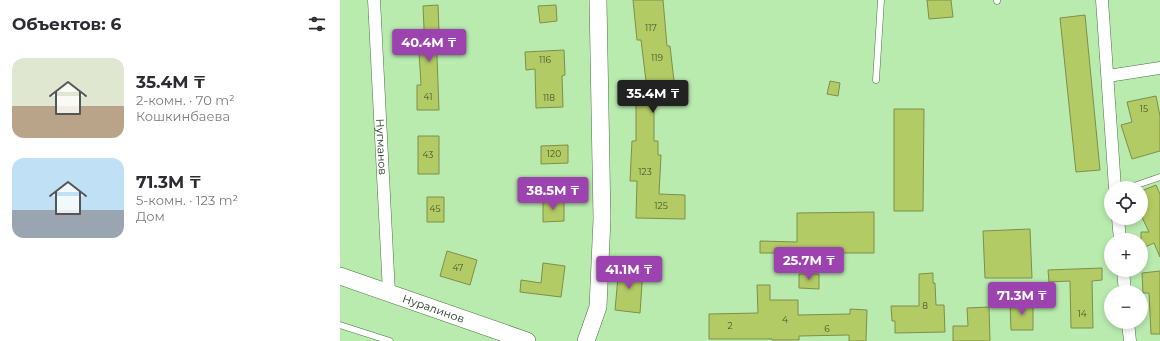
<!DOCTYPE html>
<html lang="ru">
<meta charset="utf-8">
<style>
body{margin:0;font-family:Montserrat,sans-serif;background:#f7f7f7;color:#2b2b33;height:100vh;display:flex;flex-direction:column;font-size:15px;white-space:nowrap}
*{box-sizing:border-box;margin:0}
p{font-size:13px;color:#7c7c81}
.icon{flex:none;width:22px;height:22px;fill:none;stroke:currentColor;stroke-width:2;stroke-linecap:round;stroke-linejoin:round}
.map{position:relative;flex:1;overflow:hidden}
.sheet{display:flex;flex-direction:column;background:#fff;width:340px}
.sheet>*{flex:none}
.tools{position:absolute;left:764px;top:181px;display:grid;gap:8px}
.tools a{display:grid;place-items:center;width:44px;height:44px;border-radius:50%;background:#fff;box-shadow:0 2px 6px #0003;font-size:20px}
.price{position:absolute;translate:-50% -34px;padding:0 9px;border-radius:4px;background:#9c43af;color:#fff;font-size:13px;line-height:26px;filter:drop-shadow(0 1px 2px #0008)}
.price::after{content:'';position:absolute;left:50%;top:24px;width:12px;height:9px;margin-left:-6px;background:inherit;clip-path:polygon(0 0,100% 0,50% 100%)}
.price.on{background:#222;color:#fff}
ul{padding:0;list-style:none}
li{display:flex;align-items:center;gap:12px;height:100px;padding:0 12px}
li span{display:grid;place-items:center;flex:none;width:112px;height:80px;border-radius:12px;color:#555}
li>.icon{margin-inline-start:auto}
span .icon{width:48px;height:48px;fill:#fffc;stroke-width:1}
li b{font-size:17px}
h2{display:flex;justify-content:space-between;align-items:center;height:48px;padding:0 12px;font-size:17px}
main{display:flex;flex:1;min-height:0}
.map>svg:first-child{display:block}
</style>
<main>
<section class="sheet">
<h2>Объектов: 6<svg class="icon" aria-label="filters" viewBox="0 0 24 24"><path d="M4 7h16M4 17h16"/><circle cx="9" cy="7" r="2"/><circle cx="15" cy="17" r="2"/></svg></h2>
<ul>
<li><span style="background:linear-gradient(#dfe7d0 60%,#b9a48a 0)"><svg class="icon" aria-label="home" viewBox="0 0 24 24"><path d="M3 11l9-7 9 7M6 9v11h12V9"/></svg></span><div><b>35.4M ₸</b><p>2-комн. · 70 m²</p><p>Кошкинбаева</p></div></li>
<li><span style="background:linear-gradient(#bfe0f5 65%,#9aa5b1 0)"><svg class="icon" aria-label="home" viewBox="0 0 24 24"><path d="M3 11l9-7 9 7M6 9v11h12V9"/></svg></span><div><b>71.3M ₸</b><p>5-комн. · 123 m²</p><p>Дом</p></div></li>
</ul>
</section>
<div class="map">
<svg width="820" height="341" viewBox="0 0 820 341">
<rect width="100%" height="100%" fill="#b9ebaf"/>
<path fill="#b3cb64" stroke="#7e8e4a" d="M293,0H323L327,46H330L334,81H338V91H332V104H314V141H318V155H321L319,194L345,195V219L296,218L297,181H290L292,141H296V95H299V81H306L301,40H297Z
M587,0H611L613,17L589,19Z
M98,5L99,31H96L99,110H77V85H81L79,51H85L83,6Z
M216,5L217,21L200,23L198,6Z
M745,15L760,170L736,172L720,18Z
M224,50L225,75L222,76L223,107L196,108L195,69L186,70L185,52Z
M490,81L500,83L498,96L487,94Z
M816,96L820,116V151L792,159L781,125L792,122L787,102Z
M554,109H584L583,211H554Z
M78,136H99V174H78Z
M228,145V163L201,164V146Z
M816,185L820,194V257L814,243L801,249V232H809L801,215V191Z
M87,197H104V222H87Z
M203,201H224V221L203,222Z
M534,212V253H420V241L457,242V213Z
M690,229L692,278H645L643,231Z
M107,251L137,260L130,285L100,276Z
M203,263L225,266L221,297L180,292L181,280L201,283Z
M279,266L303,269L300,313L275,310Z
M762,268V280L752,281L753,328H731L730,281L709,282L708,270Z
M820,271V334H811L809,293H803L802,273Z
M593,273V283H595L596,305H604L605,332L555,333V321H552L551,306H579V274Z
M459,274H479V289L459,288Z
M417,285H430V300H458V315L510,314V309L527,310L526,341H509V335L459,336V340H432V339H369V314L418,313Z
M670,303H693V330H671Z
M649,307L650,341H613V326H628L627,308Z"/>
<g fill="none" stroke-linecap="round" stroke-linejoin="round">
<g stroke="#46723c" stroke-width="7">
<path id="lane" d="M657,1V0
M536,80L541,0
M788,188L820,177
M0,325L50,341"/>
</g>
<g stroke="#46723c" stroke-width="13">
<g id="street">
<path id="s1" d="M34,0L49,293"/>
<path d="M762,0L775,188"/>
<path d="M768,76L820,68"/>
<path d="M778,218L780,240"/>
<path d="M783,270L785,292"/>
<path d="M788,322L790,341"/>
</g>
</g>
<g stroke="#46723c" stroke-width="18">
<g id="secondary">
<path id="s2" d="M0,276L187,341"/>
<path d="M246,341L258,307L262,219L258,0"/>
</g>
</g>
<use href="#lane" stroke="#fff" stroke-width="6"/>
<use href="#street" stroke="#fff" stroke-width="12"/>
<use href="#secondary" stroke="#fff" stroke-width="17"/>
</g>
<g text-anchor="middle" stroke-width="3" stroke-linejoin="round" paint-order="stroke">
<g font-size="9" fill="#44582d">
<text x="311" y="31">117</text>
<text x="317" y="61">119</text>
<text x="205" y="63">116</text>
<text x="88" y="100">41</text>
<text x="209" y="101">118</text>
<text x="804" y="112">15</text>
<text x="214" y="157">120</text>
<text x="88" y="158">43</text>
<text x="305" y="175">123</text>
<text x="321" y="209">125</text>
<text x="95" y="212">45</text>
<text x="118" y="271">47</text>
<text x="585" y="309">8</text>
<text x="742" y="317">14</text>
<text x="445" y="323">4</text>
<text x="390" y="329">2</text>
<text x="487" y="332">6</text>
</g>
<g font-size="11" fill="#1f321b" stroke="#b9ebaf">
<text dy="4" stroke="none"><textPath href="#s1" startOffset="147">Нугманов</textPath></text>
<text dy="4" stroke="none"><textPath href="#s2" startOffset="99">Нуралинов</textPath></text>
</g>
</g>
</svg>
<div class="tools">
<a><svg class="icon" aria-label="locate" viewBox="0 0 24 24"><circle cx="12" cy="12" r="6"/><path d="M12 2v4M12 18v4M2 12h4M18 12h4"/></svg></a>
<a>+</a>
<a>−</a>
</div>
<b class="price" style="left:89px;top:63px">40.4M ₸</b>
<b class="price on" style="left:313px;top:114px">35.4M ₸</b>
<b class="price" style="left:213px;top:211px">38.5M ₸</b>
<b class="price" style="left:469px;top:281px">25.7M ₸</b>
<b class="price" style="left:289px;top:290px">41.1M ₸</b>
<b class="price" style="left:682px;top:316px">71.3M ₸</b>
</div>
</main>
